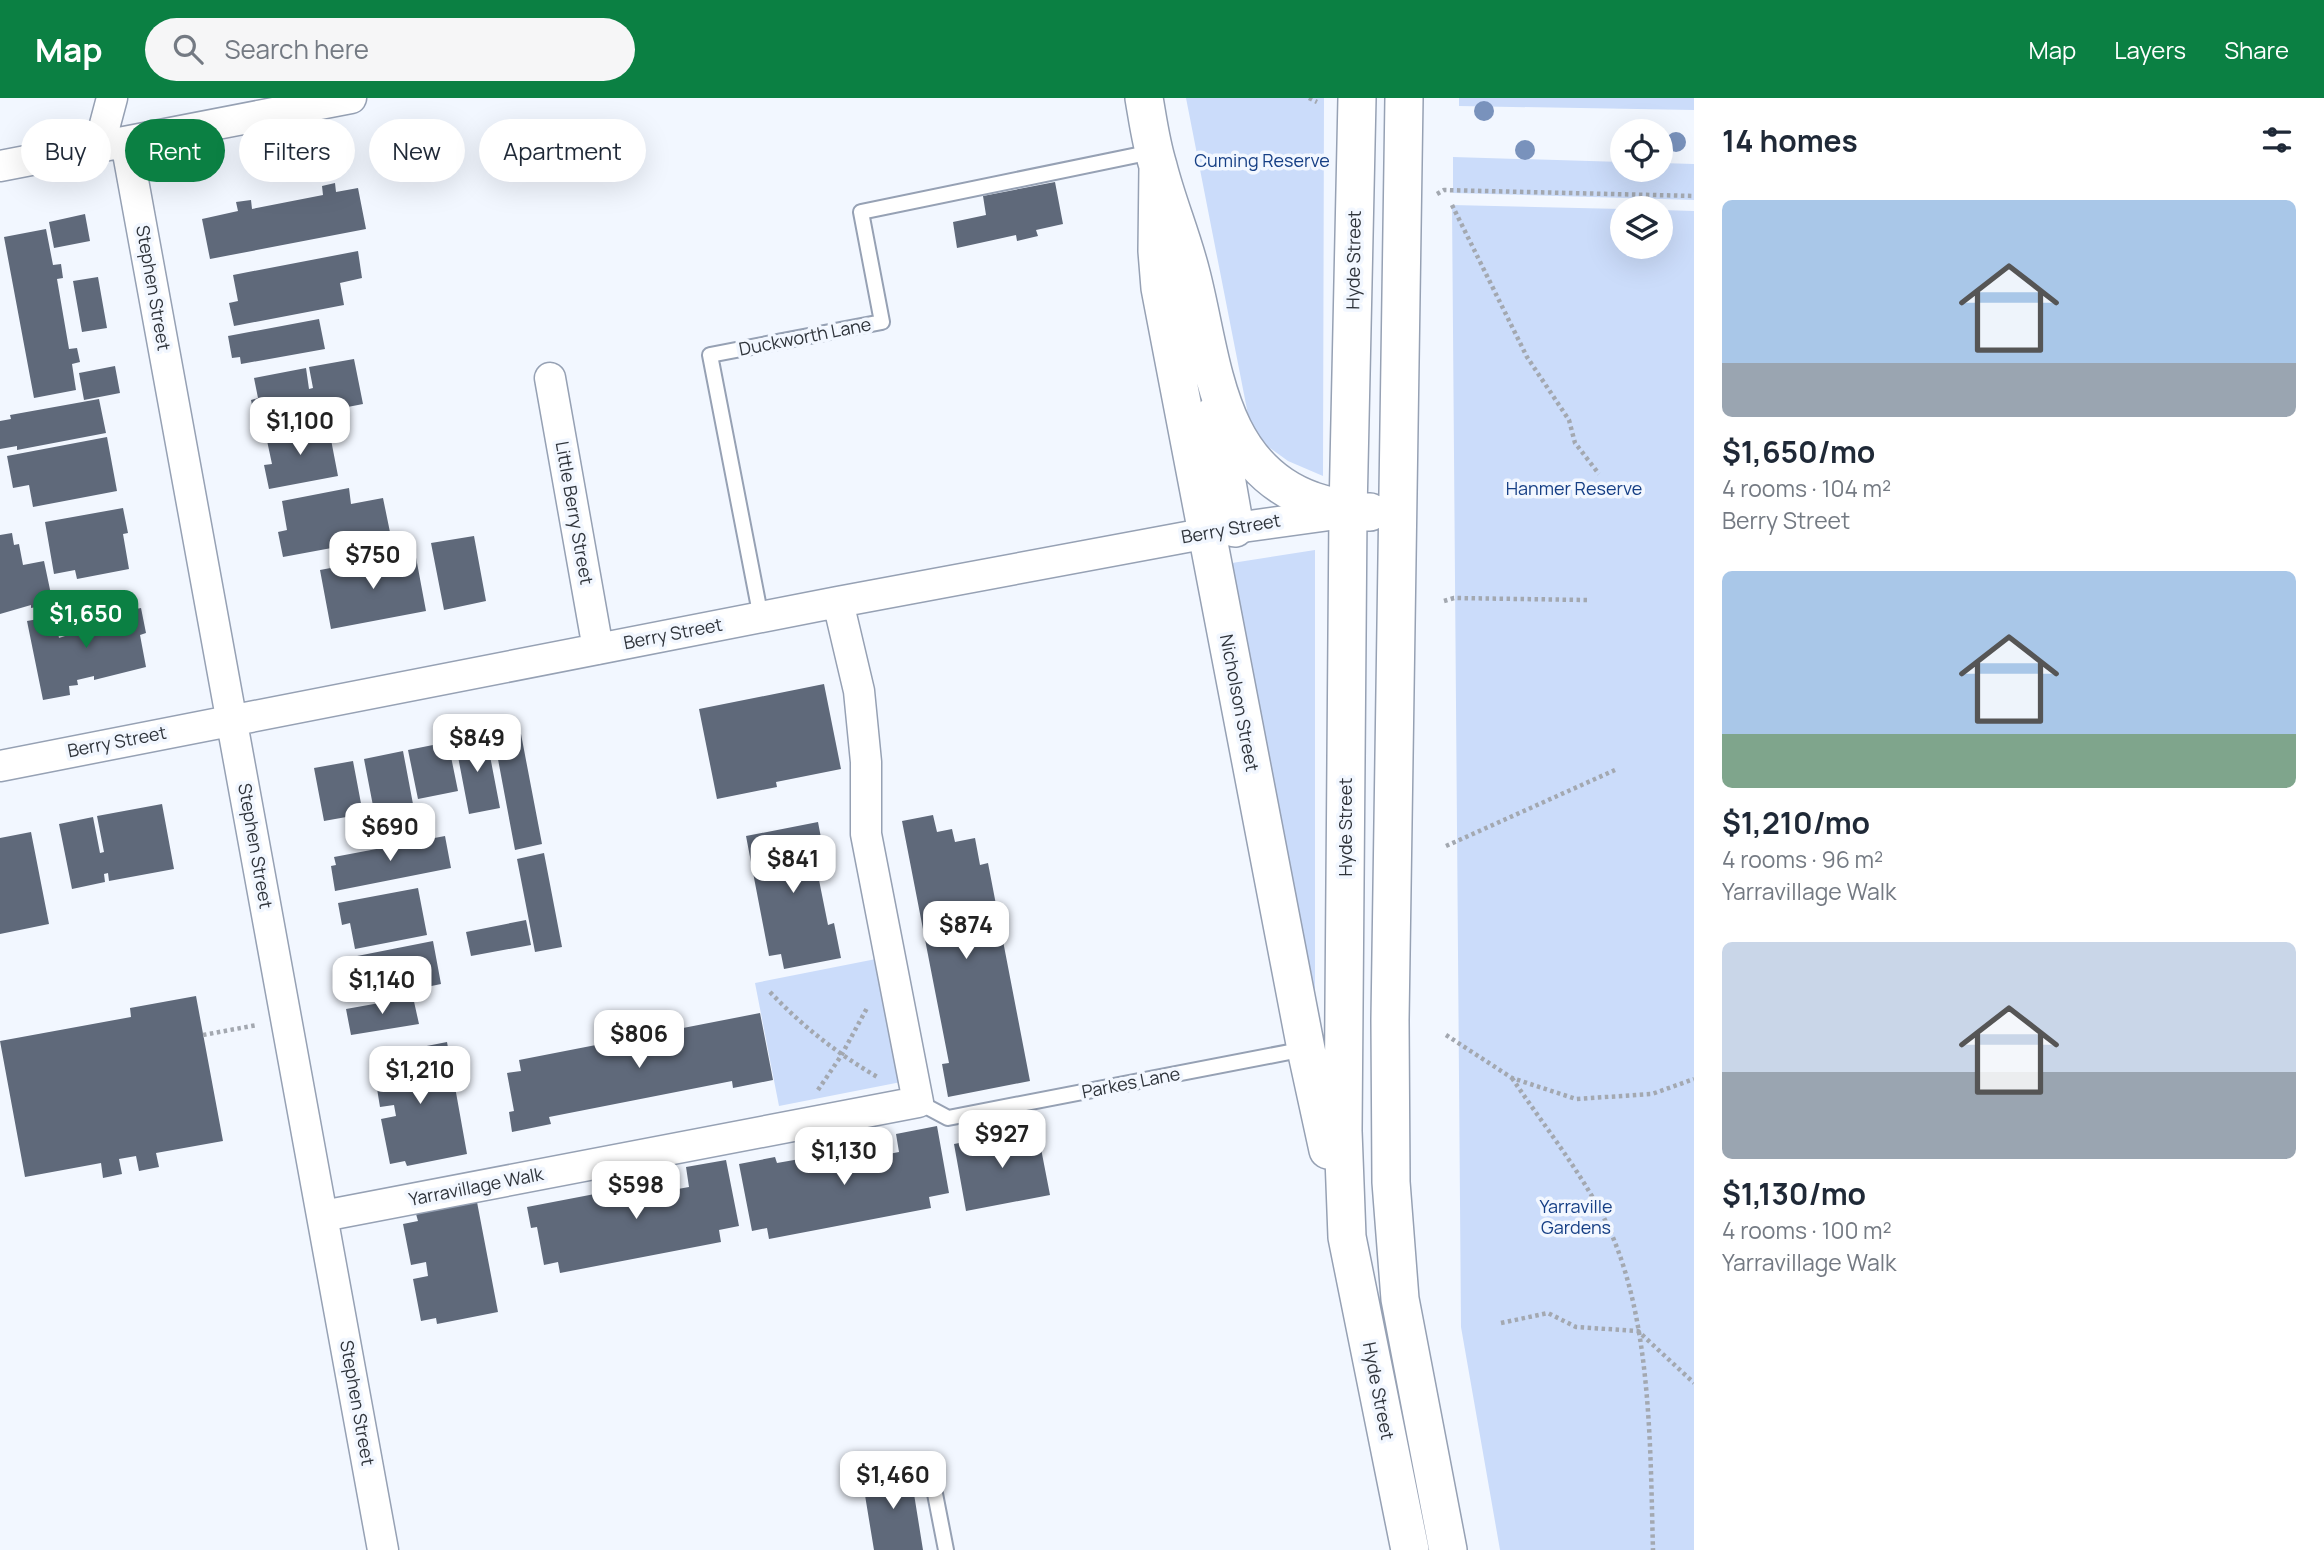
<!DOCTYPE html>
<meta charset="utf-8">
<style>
body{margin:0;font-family:Manrope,sans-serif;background:#f6f6f7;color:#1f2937;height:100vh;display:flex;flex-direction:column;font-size:26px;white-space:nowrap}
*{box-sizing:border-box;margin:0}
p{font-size:23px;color:#747a83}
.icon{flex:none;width:38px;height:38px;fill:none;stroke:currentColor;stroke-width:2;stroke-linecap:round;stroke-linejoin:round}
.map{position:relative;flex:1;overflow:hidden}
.side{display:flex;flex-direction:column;background:#fff;width:630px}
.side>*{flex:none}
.hud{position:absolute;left:21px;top:21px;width:665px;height:63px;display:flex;gap:14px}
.buttons{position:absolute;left:1610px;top:21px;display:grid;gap:14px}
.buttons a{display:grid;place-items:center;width:63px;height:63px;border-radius:50%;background:#fff;box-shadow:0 7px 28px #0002;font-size:35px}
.price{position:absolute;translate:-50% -60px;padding:0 16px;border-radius:14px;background:#fff;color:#222;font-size:23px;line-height:46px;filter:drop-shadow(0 2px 4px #0008)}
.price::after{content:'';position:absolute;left:50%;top:42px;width:21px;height:16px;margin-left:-10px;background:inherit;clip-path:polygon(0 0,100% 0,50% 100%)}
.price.active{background:#0b8043;color:#fff}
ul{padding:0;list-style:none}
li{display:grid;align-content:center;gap:14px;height:371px;padding:0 28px}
li span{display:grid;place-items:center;height:217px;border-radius:10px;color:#555}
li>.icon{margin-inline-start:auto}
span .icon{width:126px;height:126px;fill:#fffc;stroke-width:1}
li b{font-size:30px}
h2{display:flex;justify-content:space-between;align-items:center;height:84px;padding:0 28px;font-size:30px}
.chip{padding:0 24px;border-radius:32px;background:#fff;box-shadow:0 7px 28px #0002;font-size:24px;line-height:63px}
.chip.active{background:#0b8043;color:#fff}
header{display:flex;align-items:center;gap:42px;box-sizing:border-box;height:98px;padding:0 35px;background:#0b8043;color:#fff}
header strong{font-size:33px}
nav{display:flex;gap:38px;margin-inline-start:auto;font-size:24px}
.search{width:490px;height:63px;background:#f6f6f7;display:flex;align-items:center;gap:18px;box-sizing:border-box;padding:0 24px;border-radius:38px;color:#747a83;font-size:26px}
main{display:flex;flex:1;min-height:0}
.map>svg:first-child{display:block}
</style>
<header>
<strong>Map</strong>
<div class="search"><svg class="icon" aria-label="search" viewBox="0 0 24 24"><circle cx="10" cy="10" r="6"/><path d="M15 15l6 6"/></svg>Search here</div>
<nav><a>Map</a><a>Layers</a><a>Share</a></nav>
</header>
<main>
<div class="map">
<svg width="1694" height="1452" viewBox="0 0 1694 1452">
<rect width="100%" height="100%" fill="#f2f7ff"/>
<path fill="#cbdcfa" d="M1186,0H1324L1323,378L1288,363L1252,337Z
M1459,0H1694V12L1459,8Z
M1453,59L1622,64V72H1661V65L1694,66V102L1453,95Z
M1452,107L1622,111V149H1661V112L1694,113V1452H1500L1461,1229Z
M1315,452V904H1313L1232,465Z
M876,861L901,984L779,1008L755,885Z"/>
<path fill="#5f697a" d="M1055,84L1063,126L1036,132L1038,138L1017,143L1016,137L957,150L953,124L986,117L983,98Z
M335,85L336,94L358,90L366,131L210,161L202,121L238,113L236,104L251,102L252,111L323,97L322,88Z
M85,116L90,143L54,150L49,124Z
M46,131L53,167L61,166L63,180L57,181L69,251L77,250L80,264L72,266L76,292L34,300L4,139Z
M358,153L362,180L340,185L344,207L234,228L229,205L238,203L233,177Z
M98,179L107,230L82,234L73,183Z
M319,221L325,251L241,266L240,259L232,260L228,238Z
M354,261L363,306L256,327L251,302L258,300L254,280L306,270L309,291L313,290L309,269Z
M115,268L120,295L84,302L79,275Z
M99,301L106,335L17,352V348L0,351V323L11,321L10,317Z
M328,326L338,378L269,391L264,367L272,366L266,338Z
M107,339L117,393L33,409L29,387L13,390L7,358Z
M349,390L351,406L383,400L391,439L283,459L278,434L287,432L282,403Z
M123,410L128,435L123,436L129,471L77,481L75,472L54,476L45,424Z
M12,435L14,447L19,446L23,467L44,463L53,506L31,510V507L0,516V437Z
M474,438L486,503L444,512L431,445Z
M415,454L426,513L331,531L320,472Z
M141,510L146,535L140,537L146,569L94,582V578L77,582L78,587L69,588L70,597L43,602L27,523L55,518L59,540L65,538L63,525Z
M824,586L841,671L776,684L777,689L717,701L699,611Z
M521,636L542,746L515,752L497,656L503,655L500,640Z
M486,637L500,710L469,716L455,643Z
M448,644L458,693L418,701L408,652Z
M403,653L413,706L374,713L364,661Z
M353,663L363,716L324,723L314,670Z
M162,706L174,771L109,783L108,775L104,776L105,784L72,791L59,726L93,719L100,755L104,754L97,718Z
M933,717L937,734L952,731L955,744L975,740L980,767L988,765L1030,983L948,999L942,966L949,965L902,723Z
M818,724L826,766L816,767L828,827L834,825L841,860L784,871L781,856L769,858L746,738Z
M31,734L49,826L0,836V740Z
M445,738L451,770L335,793L331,768L336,767L334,759Z
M544,755L562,849L535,854L517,761Z
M418,790L427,837L355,851L350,825L342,827L338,805Z
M526,822L531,847L471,858L466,834Z
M433,843L441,886L365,902L364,899L358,901L355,886L347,888L342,861Z
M196,898L223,1043L156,1055L159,1069L139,1073L136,1058L119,1061L122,1076L103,1080L101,1065L25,1079L0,943L131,919L130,910Z
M413,899L419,926L351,937L346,911Z
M760,915L773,982L733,990L732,983L549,1019L551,1026L512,1034L509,1014L514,1013L507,975L521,973L519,962Z
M447,944L467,1056L407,1068L405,1063L390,1066L381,1021L396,1018L394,1007L380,1009L373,966L387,963L386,956Z
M937,1028L949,1095L929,1099L931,1110L769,1141L767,1130L752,1133L739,1066L775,1059L777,1065L834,1055L837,1066L899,1054L896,1036Z
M1037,1030L1050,1097L966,1113L954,1046Z
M726,1062L739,1128L719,1132L721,1144L560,1175L558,1164L544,1167L537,1129L531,1130L527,1109L626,1090L628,1100L689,1089L686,1069Z
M477,1104L498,1214L437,1226L436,1220L421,1223L413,1181L428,1178L426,1164L411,1167L403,1126L418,1123L416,1116Z
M910,1371L923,1452H874L862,1379Z"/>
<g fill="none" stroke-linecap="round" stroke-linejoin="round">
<g stroke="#96a1b4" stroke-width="18">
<path id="service" d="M761,520L710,257L882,224L861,114L1152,54
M918,1004L948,1020L1305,951
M929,1365L946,1452"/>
</g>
<g stroke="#96a1b4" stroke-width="33">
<path id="minor" d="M126,44L383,1452
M99,49L112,0
M0,68L351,0
M550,280L598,551
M0,668L838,504L1235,430L1344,415
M323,1118L918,1004L866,736V664L859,593L838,504"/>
</g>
<g stroke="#96a1b4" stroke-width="40">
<path id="tertiary" d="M1144,0C1148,23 1151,46 1158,68C1167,104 1182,139 1191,175C1213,259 1215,369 1313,403C1332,409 1349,414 1370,414
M1357,0L1348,414L1343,1033L1347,1139L1410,1452
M1404,0L1390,922L1391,1084L1400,1201L1448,1452
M1158,69L1157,153L1160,190L1306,951L1328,1052
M1215,316L1235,430"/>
</g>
<path stroke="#a3a8b0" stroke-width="4.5" stroke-dasharray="3.5 3.5" stroke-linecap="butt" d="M1309,0L1317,4
M1437,96L1444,92L1694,98
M1452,107L1527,259L1569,322L1575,345L1599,376
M1444,503L1454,500L1587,502
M1446,748L1615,672
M770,894C803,929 838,956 879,980
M203,937L257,927
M1446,937L1512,980L1576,1001L1652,996L1694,981
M1512,980C1542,1025 1578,1070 1603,1118C1652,1213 1650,1347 1653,1452
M818,992L841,958L867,910
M1501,1225L1548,1215L1576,1229L1638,1233L1694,1285"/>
<use href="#service" stroke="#fff" stroke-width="14"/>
<use href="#minor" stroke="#fff" stroke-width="30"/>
<use href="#tertiary" stroke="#fff" stroke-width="37"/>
</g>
<g fill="#7992bc">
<circle cx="1484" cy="13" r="10"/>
<circle cx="1676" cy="44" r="10"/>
<circle cx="1525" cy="52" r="10"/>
</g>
<g text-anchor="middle" stroke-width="7" stroke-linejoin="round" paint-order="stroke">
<g font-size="18" fill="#163f85" stroke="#f2f7ff">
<text x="1262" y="69">Cuming Reserve</text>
<text x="1574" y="397">Hanmer Reserve</text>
<text x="1576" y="1115">Yarraville<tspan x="1576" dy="21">Gardens</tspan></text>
</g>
<g font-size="18" fill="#2f343b" stroke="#f2f7ff">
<text transform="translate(1354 162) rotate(-89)" y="6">Hyde Street</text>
<text transform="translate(153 190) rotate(80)" y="6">Stephen Street</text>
<text transform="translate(805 239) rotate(-11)" y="6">Duckworth Lane</text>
<text transform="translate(574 415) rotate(80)" y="6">Little Berry Street</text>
<text transform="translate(1231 431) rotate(-10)" y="6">Berry Street</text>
<text transform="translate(673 536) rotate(-11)" y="6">Berry Street</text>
<text transform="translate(1239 605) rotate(79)" y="6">Nicholson Street</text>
<text transform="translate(117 644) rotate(-11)" y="6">Berry Street</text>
<text transform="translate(1346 729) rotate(-90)" y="6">Hyde Street</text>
<text transform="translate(255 748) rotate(80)" y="6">Stephen Street</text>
<text transform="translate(1131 985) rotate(-11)" y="6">Parkes Lane</text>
<text transform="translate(476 1089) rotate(-11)" y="6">Yarravillage Walk</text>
<text transform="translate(1378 1293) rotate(79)" y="6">Hyde Street</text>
<text transform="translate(357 1305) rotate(80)" y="6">Stephen Street</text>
</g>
</g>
</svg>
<div class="buttons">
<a><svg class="icon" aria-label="locate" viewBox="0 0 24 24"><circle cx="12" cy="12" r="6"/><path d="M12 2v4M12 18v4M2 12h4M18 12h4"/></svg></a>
<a><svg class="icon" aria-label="layers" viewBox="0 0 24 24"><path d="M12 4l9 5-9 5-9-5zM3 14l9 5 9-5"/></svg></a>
</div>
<b class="price" style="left:300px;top:359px">$1,100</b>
<b class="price" style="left:373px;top:493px">$750</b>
<b class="price active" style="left:86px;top:552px">$1,650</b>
<b class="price" style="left:477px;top:676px">$849</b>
<b class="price" style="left:390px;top:765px">$690</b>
<b class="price" style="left:793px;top:797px">$841</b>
<b class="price" style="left:966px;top:863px">$874</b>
<b class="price" style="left:382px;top:918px">$1,140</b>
<b class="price" style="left:639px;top:972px">$806</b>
<b class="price" style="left:420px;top:1008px">$1,210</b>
<b class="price" style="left:1002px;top:1072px">$927</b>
<b class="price" style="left:844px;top:1089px">$1,130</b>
<b class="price" style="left:636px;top:1123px">$598</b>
<b class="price" style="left:893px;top:1413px">$1,460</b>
<div class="hud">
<a class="chip">Buy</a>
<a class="chip active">Rent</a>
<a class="chip">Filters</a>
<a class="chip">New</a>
<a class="chip">Apartment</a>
</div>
</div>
<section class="side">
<h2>14 homes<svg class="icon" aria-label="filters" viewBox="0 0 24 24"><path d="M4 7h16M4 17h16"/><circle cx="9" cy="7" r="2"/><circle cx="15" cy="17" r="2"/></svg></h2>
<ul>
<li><span style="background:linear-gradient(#a9c7e8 75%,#9aa5b1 0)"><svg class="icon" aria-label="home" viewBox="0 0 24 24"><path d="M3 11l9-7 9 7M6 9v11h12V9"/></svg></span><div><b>$1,650/mo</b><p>4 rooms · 104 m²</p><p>Berry Street</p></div></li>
<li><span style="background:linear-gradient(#a9c7e8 75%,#7fa58c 0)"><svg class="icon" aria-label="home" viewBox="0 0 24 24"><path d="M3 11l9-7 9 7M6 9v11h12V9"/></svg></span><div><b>$1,210/mo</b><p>4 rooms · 96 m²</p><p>Yarravillage Walk</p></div></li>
<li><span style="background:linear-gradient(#c9d6e8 60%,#9aa5b1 0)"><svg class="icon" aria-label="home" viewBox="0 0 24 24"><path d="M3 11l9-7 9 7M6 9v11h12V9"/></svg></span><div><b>$1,130/mo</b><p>4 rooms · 100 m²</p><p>Yarravillage Walk</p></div></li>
</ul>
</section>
</main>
